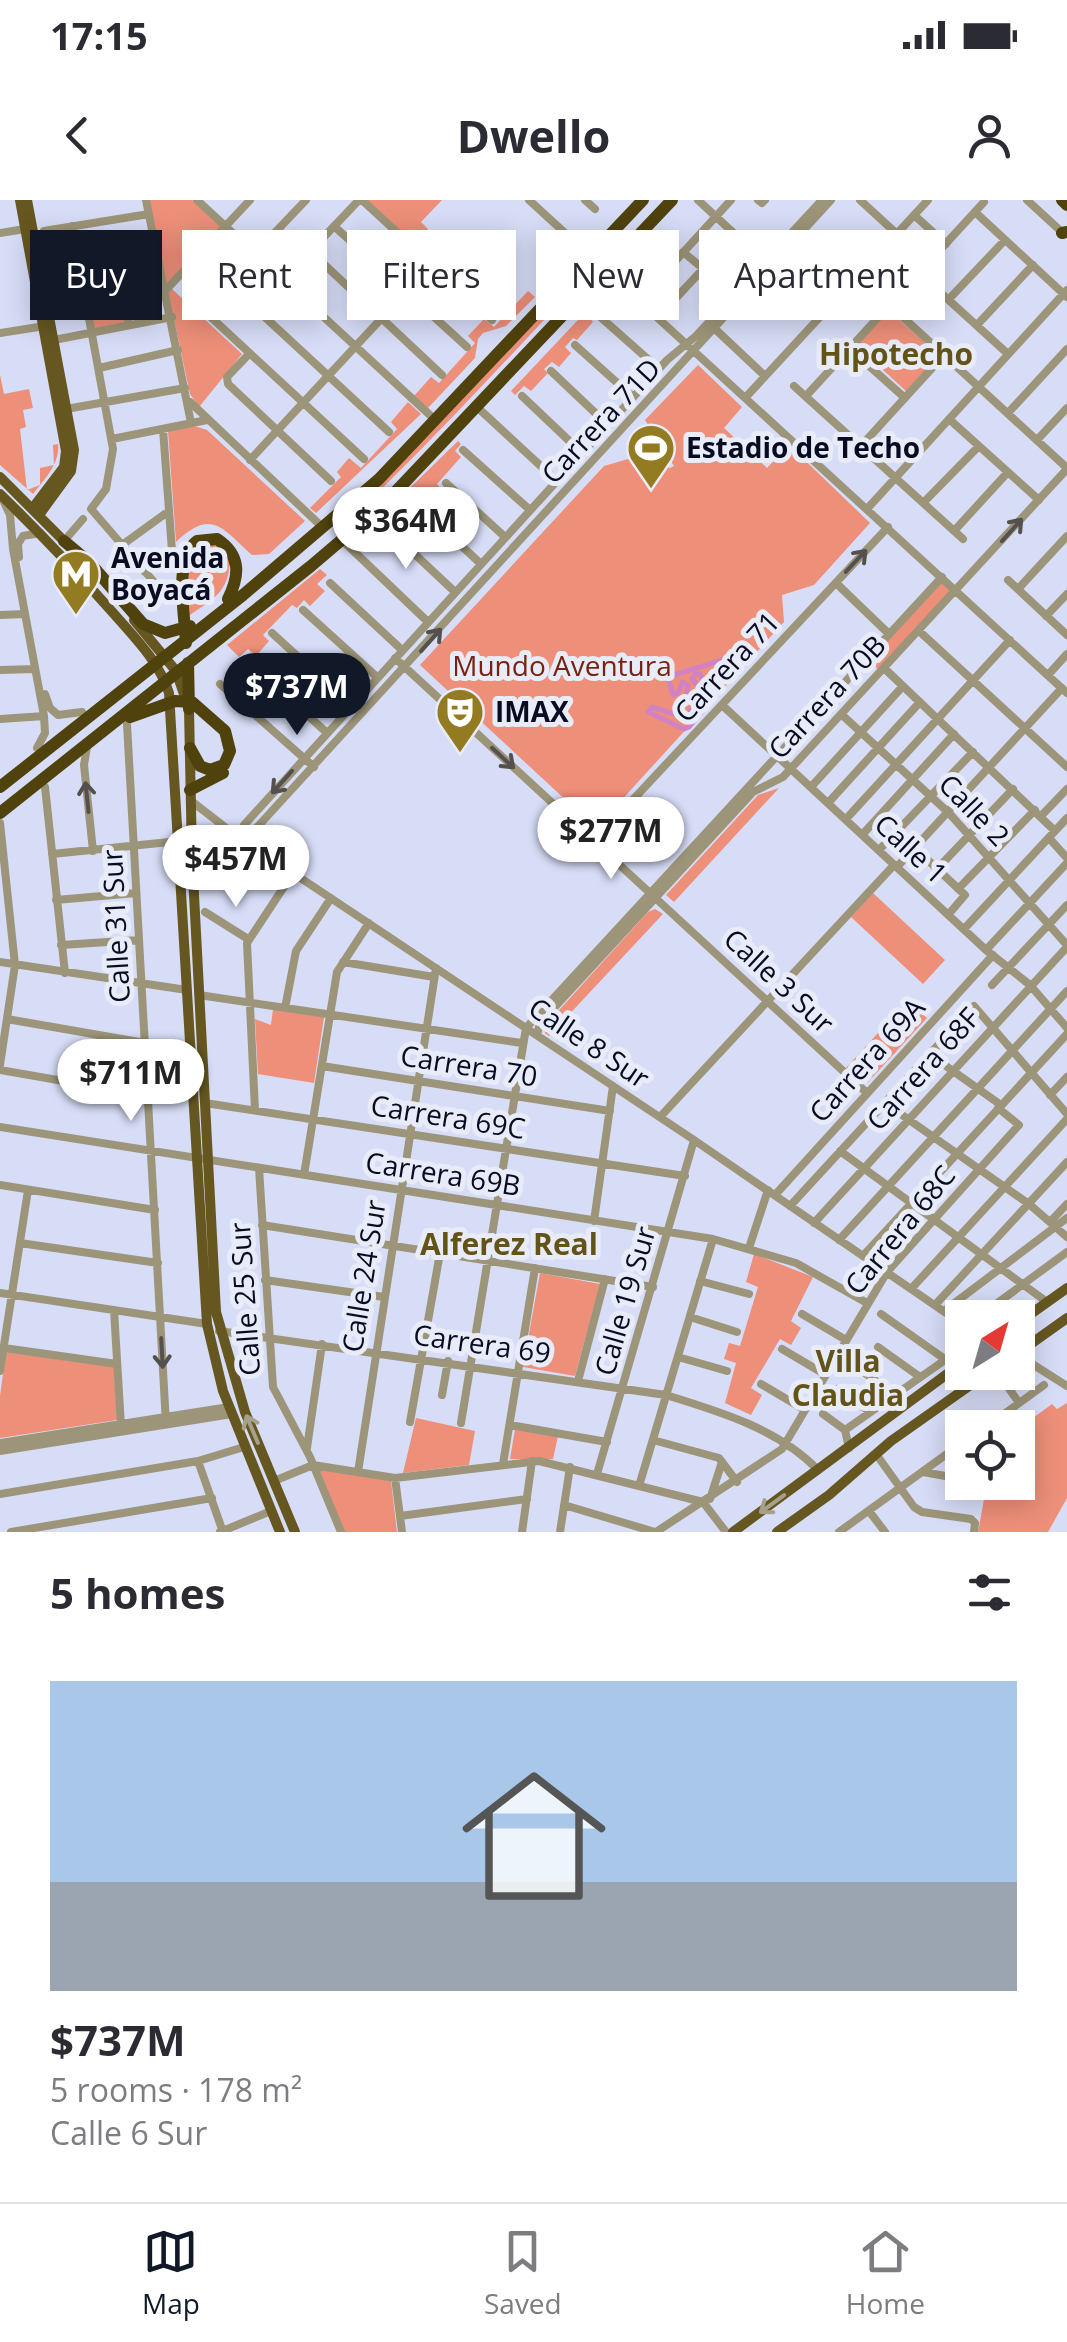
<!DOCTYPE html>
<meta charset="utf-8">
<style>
body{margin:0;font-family:"Open Sans",sans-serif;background:#f2f2f3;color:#2b2b33;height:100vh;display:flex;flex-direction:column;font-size:38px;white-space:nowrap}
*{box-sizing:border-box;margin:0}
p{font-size:32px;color:#7c7c81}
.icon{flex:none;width:55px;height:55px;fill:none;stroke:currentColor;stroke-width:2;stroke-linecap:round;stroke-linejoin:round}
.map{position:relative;height:1332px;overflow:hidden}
.drawer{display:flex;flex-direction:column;background:#fff;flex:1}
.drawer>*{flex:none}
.banner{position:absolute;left:30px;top:30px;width:1008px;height:90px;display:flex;gap:20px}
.needle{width:65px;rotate:37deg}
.fabs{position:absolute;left:945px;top:1100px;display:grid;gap:20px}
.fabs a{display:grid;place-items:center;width:90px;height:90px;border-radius:0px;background:#fff;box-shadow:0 5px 25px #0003;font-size:50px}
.price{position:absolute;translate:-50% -85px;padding:0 22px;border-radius:35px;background:#fff;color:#222;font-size:32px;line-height:65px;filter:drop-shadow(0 2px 5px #0008)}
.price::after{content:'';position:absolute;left:50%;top:60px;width:30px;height:22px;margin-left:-15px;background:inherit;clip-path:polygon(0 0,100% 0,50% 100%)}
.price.selected{background:#111827;color:#fff}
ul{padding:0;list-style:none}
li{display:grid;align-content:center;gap:20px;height:530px;padding:0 50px}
li span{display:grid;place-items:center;height:310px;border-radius:0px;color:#555}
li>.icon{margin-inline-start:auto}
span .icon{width:180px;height:180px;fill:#fffc;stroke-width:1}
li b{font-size:42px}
h2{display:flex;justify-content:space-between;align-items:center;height:120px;padding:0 50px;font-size:42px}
.chip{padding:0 35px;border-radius:0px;background:#fff;box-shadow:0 5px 25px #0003;font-size:35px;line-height:90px}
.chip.selected{background:#111827;color:#fff}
.status{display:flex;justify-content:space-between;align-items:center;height:70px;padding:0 50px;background:#fff;direction:ltr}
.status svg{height:28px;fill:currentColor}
header{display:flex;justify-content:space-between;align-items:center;height:130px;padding:0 50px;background:#fff;font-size:45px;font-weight:700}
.menu{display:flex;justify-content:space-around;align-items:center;height:140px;border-top:2px solid #e1e1e2;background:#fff;font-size:28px;color:#7c7c81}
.menu a{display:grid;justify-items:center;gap:5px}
.menu .selected{color:#111827}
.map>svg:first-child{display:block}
</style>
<div class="status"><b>17:15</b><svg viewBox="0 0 49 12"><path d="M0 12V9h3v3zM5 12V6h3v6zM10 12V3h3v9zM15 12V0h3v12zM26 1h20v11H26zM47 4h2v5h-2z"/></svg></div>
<header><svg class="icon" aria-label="back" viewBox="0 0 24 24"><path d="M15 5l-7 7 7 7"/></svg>Dwello<svg class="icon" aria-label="person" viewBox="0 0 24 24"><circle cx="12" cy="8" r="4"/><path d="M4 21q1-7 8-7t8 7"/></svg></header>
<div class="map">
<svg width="1067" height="1332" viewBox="0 0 1067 1332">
<rect width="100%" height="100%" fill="#d7ddf7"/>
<path fill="#ed8f79" d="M149,0H192L222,28L166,87Z
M366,0H442L421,22L428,29L416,42L407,38Z
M115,58L127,124L94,130L82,64Z
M586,67L590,71C508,158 428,246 341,328L335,322Z
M171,88L242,154L199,207L190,194L168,91Z
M528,91L535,97L506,126L483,133L478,139L475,158L428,208L414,196L431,177L439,183L475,143L468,136L484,119L494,127Z
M593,104L596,107L588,116L593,122L577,140L573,138L565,147L571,153L559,167L552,162L544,169L548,173L531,191L524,186L515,195L511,191Z
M888,110L940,156L907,192L856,145Z
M698,165L742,207L724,228L767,268L789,245L870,323L814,385L782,395L784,422L596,628L420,465L604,266L628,259L635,262L640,274L652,270L658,263L670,268L674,266L645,220Z
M0,175L4,194L29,189L33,208L23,210L26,227L20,229L27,290L40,285V268L54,265L53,245L58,244C60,263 45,279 33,294L0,265Z
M408,202L421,214L316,313L310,308L341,277L337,272L349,258L361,268L397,229L391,222Z
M194,226L207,230L305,321L269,354L252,355C223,329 212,307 176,342L168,231Z
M458,241L461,244L455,251L461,257L437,284L443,291L430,305L423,299L397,327L390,321L382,328L375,322Z
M206,340L230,354C230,392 217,396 187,417L186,369L190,350Z
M320,369L327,375L317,384L325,391L310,406L304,400L297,408L292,405L263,435L269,441L256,456L248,449L239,457L227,445Z
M942,382L952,391L879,470L869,461Z
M779,588L674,702L666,695L758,595Z
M873,693L945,760L923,784L851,717Z
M655,709L663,714L549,836L545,833L544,827L551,819L648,712Z
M908,800L927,818L868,882H862L846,868Z
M273,809L324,817L314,883L258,874L255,819L271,825Z
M754,1054L813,1077L791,1121L801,1128L791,1145L780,1139L751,1188L762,1195L751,1215L725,1203L736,1163L724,1159L729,1143L740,1146L758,1087L746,1082Z
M540,1073L600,1084L575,1176L523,1167Z
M6,1152L114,1167L117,1220L0,1238V1196Z
M1067,1203V1298L1048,1332H978L987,1283L1018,1282V1229L1052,1204L1057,1209Z
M416,1218L475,1231L469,1265L403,1273Z
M515,1229L558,1236L553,1259H510Z
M319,1269L391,1281L397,1332H344Z"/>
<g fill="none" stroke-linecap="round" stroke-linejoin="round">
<path stroke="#d182c2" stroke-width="5" d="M682,505V511L687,514L700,500L699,487L692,479L695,474H700C710,492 701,505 691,519L652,507L648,512L684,529L689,527L709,503L721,471L740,464L742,459L735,456L668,477L673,495L678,493L682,482L688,485L687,492"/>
<path stroke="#9d9579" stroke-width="8" d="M146,0L191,223
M197,0L431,216
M306,0L202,109L364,259
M362,0L492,120
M529,0L1067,493
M585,0L595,9
M698,0L822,115
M758,0L762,3L765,0
M860,0L897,34
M1027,0L1064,34
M975,12L1067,97
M914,15L946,44
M72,26L113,249L106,289L91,309L161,390
M334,26L467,147
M44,31L149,14
M0,33L25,29
M310,51L442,175
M683,52L718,81
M116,56L129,125
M79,63L155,49
M703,69L676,98L658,80L731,0
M919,73L1008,154
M858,76L1067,268
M283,80L359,0
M227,82L389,232
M164,92L250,0
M949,99L1005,40
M597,114L659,169
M977,125L1033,65
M713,127L765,176
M0,133L45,126
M59,139L172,117
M575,145L633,197
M849,148L905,198
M249,154L227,177L228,184L331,281
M99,168L178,150
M551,171L608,225
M794,186L963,339
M522,196L582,253
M806,196L984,2
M746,197L928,0
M190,202L318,323
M478,208L557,281
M66,209L185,188
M1008,213L1067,149
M949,219L1039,300
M112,239L207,220
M1037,240L1067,208
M861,246L944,155
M463,250L530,310
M250,260L432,64
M446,283L505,337
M3,300L10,315L13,349L44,516L45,533L37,548
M923,303L979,246
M422,309L481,364
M867,309L1067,90
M390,331L455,392
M954,331L1008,272
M342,340L428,422
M64,341L83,319
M122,345L169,311
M19,357L18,344L23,336L40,333
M145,372L172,351L163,229
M1008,380L1067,435
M330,383L402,450
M836,383L889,434
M1018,389L1067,336
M303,410L377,477
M0,415L25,414
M1046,416L1067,394
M919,431L1067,567
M272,433L352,506
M395,458L867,893
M248,460L327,533
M884,468L1055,631
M0,470L35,469
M1048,475L1067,454
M220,484L314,567
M45,494L50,508L58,515L82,512
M722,505L986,750L1030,785L1067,828
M841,514L949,613L1067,745
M0,519L44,516
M127,524L166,1224
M87,547L84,565L93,651
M45,587L65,773
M811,587L903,486
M190,600L230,631L694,940L962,1124
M828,603L920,502
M1041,616L1067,589
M846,619L1010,440
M0,623L15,765L0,865
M862,635L954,534
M240,637L244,625L667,160L696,136L822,0
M1049,638L1067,658
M598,644V637L888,327
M915,648L965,695L948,715
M879,650L973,552
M52,654L179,641
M194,661L205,677L220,674L239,647L831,0
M897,667L1062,488
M937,669L1013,589
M958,689L1035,610
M56,700L136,693
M205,712L248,739
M964,729L1067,618
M61,745L139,740
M986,750L1067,663
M0,762L187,790
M343,762L434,777
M992,785L1067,705
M199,795L522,843
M285,808L296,751L331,698
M7,819L145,843
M537,835L540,823L753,592L783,577L1067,269
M929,854L1001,905
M322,866L610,911
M0,870L149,896
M1050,895L1067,877
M205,903L685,976
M885,903L1029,1004L1067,1037
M255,910L247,743L293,673
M660,917L894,665
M0,927L713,1039L796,1063L867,1103
M840,951L1047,1102
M259,968L273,1187L310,1257L341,1332
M304,975L337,772L369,723
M0,985L155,1010
M775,995L993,755
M790,1006L974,806L1067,914
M594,1021L613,886
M1050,1022L1067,1004
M814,1023L1067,747
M262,1025L653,1087
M839,1040L1067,791
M20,1043L158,1063
M749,1048L768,990
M863,1056L1067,834
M265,1080L384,1097
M700,1081L749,1094
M911,1089L1067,919
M0,1093L207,1124
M935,1105L1067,962
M114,1110L121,1226
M944,1111L1067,1018
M802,1114L846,1140
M881,1114L956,1167
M690,1117L737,1132
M977,1118L1067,1052
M219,1131L666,1195C718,1211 779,1229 818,1270
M878,1147L920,1177
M4,1148L117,1164
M782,1149L826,1175
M1018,1155L1067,1186
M678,1157L727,1171
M854,1165L895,1195
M0,1171L28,990
M1001,1177L1019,1203
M578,1181L605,1079
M761,1184L805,1210
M838,1189L870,1212
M442,1195L448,1161
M823,1214L845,1230L849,1248
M410,1222L440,1053
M461,1223L526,828L942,377
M510,1225L607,1242
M985,1228L1044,1185
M845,1230L945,1160
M653,1240L719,1258L737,1282
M0,1243L229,1207
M307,1248L322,1144
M0,1251L232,1214
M876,1254L914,1307L922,1312L971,1319L975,1323L974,1332
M198,1261L223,1332
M503,1264L535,1068
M358,1272L436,768
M923,1272L962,1279
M597,1274L694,940
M395,1278L402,1332
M274,1281L313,1265L395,1278L539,1261L703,1302L726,1332
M980,1282L981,1283
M639,1286L713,1039
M0,1294L198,1261L244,1247
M710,1299L722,1262
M564,1305L655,1332
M869,1311L885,1332
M400,1316L527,1299
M11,1332L212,1298
M220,1332L271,1311
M522,1332L532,1261
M560,1332L570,1267
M656,1332L782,1249L887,1072L1019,925L998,908
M839,1332L962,1243"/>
<path stroke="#665721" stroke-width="10" d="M20,0L66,251L64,267L32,309
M27,0L74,250L71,271L39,315
M0,277L66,343
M0,294C40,333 78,373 115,415C136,439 159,462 169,493L207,1124L223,1191L280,1332
M134,420L176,471L189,509L192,657L216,1112L245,1212L295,1332
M1018,1123L1067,1088
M1018,1153L1067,1118
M733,1332L962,1163
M777,1332L829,1295L891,1241L989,1172"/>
<path stroke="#50420d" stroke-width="12" d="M1062,0L1067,5
M1062,33L1067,32
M64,341L89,362L143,424L165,433L190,426
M186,443C185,415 173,359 197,341L217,339C241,355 240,375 228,399
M188,463L189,509
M130,517L175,501L192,502L225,531L230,551L224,565L210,570L200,566L190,548
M0,587L243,395L379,279L643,0
M190,590L223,573
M0,613L311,366L385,303L672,0"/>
</g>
<defs><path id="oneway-shaft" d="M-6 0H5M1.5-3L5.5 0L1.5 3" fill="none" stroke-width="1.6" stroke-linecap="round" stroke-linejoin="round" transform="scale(2.5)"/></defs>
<g stroke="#53504d">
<use href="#oneway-shaft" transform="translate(1012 330) rotate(-48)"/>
<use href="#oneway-shaft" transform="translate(856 361) rotate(-47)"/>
<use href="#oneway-shaft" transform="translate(431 440) rotate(-48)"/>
<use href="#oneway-shaft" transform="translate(503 558) rotate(43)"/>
<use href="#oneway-shaft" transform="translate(282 582) rotate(132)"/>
<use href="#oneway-shaft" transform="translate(87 597) rotate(-96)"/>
<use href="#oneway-shaft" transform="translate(162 1153) rotate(87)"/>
</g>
<g stroke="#a7a18c">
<use href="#oneway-shaft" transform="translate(252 1229) rotate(-113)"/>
<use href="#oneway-shaft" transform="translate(772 1304) rotate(144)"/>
</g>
<defs>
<g id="stadium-pin" transform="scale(2.5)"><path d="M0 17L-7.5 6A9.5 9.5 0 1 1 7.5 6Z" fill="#937b22" stroke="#e8ebf8"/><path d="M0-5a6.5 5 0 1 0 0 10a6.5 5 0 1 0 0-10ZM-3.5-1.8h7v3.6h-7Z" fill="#fff"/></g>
<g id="metro-pin" transform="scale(2.5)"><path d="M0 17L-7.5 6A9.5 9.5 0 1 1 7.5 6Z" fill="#937b22" stroke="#e8ebf8"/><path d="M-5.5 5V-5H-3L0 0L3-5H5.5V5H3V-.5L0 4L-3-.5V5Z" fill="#fff"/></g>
<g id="theatre-pin" transform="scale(2.5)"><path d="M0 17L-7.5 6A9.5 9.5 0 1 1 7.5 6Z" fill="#937b22" stroke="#e8ebf8"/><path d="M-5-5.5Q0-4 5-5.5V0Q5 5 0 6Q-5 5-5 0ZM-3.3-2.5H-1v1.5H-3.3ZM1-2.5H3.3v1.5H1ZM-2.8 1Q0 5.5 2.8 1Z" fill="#fff"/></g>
</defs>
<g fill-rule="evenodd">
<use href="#stadium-pin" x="651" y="248"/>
<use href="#metro-pin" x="76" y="374"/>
<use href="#theatre-pin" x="460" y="512"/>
</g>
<g text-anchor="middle" stroke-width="10" stroke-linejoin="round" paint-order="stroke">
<g font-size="28" fill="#090c21" stroke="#e8ebf8">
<text transform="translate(601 221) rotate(-47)" y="10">Carrera 71D</text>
<text transform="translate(727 467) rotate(-47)" y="10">Carrera 71</text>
<text transform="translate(827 497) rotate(-47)" y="10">Carrera 70B</text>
<text transform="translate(974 610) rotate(46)" y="10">Calle 2</text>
<text transform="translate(911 649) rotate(43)" y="10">Calle 1</text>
<text transform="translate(116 726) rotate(-93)" y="10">Calle 31 Sur</text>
<text transform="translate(779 781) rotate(43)" y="10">Calle 3 Sur</text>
<text transform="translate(589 843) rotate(34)" y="10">Calle 8 Sur</text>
<text transform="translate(867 860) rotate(-48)" y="10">Carrera 69A</text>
<text transform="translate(469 866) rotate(9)" y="10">Carrera 70</text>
<text transform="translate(923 869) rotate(-48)" y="10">Carrera 68F</text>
<text transform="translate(448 917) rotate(9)" y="10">Carrera 69C</text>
<text transform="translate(443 974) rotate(9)" y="10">Carrera 69B</text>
<text transform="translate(900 1030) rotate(-51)" y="10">Carrera 68C</text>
<text transform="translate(364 1076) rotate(-81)" y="10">Calle 24 Sur</text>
<text transform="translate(245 1099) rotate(-94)" y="10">Calle 25 Sur</text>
<text transform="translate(625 1101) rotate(-74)" y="10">Calle 19 Sur</text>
<text transform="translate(482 1144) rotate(8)" y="10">Carrera 69</text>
</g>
<g font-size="28" font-weight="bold" fill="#090c21" stroke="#e8ebf8" text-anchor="start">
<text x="686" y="258">Estadio de Techo</text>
<text x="111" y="368">Avenida<tspan x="111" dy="32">Boyacá</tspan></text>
<text x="495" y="522">IMAX</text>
</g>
<g font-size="28" fill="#7a220e" stroke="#e8ebf8">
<text x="562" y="476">Mundo Aventura</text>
</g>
<g font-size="30" font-weight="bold" fill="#635317" stroke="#e8ebf8">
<text x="896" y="165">Hipotecho</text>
<text x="509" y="1055">Alferez Real</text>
<text x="848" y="1172">Villa<tspan x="848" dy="34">Claudia</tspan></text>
</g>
</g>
</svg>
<div class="fabs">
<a><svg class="needle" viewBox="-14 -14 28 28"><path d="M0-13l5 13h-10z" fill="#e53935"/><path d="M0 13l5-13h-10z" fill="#7c7c81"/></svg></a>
<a><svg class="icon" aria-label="locate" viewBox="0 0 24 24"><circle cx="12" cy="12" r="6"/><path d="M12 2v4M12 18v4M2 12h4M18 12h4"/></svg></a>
</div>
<b class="price" style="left:406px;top:372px">$364M</b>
<b class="price selected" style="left:297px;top:538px">$737M</b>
<b class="price" style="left:611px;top:682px">$277M</b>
<b class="price" style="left:236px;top:710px">$457M</b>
<b class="price" style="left:131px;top:924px">$711M</b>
<div class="banner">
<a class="chip selected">Buy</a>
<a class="chip">Rent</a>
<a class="chip">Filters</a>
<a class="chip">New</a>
<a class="chip">Apartment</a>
</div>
</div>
<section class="drawer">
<h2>5 homes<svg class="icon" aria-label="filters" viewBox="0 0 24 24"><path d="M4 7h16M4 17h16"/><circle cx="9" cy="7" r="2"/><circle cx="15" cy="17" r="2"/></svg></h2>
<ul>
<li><span style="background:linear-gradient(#a9c7e8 65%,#9aa5b1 0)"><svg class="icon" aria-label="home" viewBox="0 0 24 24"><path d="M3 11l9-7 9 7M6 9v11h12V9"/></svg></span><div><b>$737M</b><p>5 rooms · 178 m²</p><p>Calle 6 Sur</p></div></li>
</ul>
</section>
<nav class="menu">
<a class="selected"><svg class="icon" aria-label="map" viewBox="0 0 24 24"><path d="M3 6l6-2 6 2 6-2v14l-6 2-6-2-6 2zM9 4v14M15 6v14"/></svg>Map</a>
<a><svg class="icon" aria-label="saved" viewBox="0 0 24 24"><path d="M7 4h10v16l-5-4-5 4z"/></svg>Saved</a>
<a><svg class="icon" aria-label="home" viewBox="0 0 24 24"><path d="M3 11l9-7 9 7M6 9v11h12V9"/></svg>Home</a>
</nav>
